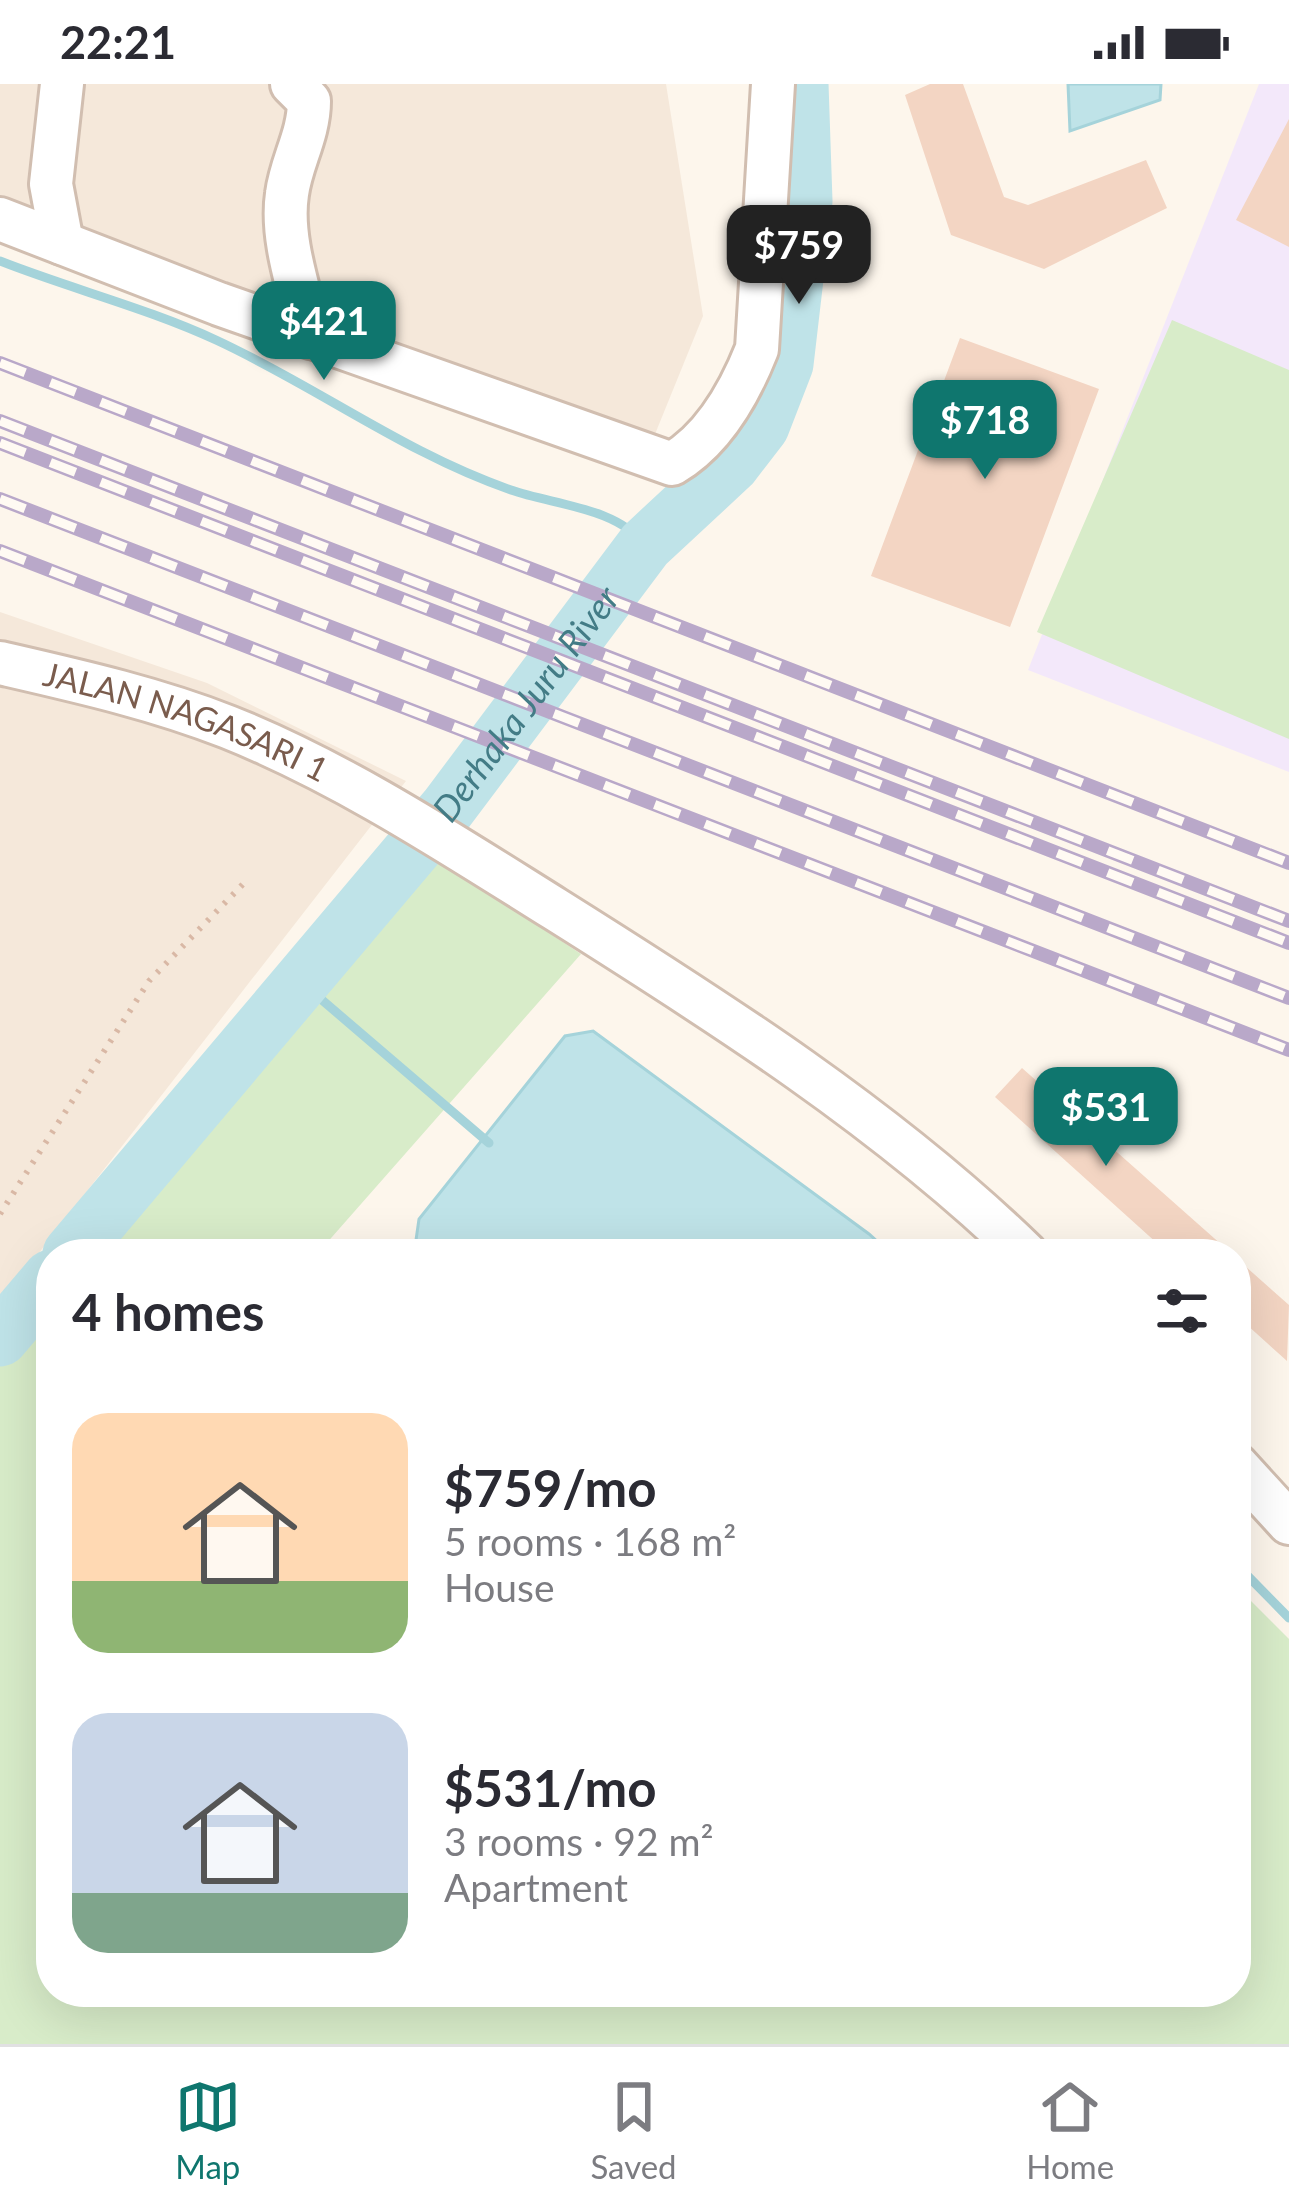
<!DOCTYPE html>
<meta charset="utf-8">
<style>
body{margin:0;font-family:Lato,sans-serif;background:#f7f7f7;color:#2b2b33;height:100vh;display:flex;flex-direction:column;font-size:45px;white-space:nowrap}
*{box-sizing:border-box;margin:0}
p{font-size:39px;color:#7c7c81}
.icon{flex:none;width:66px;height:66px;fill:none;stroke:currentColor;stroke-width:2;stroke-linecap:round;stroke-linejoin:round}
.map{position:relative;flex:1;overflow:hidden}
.drawer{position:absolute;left:36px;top:1155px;width:1215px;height:768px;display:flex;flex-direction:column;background:#fff;border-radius:48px;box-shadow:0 12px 48px #0002}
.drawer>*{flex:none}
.price{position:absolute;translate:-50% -102px;padding:0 27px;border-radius:24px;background:#0f766e;color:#fff;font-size:39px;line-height:78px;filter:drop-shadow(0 3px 6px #0008)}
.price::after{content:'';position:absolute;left:50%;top:72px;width:36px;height:27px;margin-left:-18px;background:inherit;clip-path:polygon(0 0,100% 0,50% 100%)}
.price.active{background:#222;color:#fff}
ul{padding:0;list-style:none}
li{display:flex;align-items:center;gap:36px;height:300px;padding:0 36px}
li span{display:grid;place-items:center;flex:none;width:336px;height:240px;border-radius:36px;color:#555}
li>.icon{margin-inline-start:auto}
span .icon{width:144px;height:144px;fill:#fffc;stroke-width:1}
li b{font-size:51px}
h2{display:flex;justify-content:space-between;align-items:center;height:144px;padding:0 36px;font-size:51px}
.status{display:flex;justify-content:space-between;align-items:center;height:84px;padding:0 60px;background:#fff;direction:ltr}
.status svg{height:33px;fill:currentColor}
.tabs{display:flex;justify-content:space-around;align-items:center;height:168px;border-top:3px solid #e1e1e2;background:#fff;font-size:33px;color:#7c7c81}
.tabs a{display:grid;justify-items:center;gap:6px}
.tabs .active{color:#0f766e}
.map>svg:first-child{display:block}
</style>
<div class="status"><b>22:21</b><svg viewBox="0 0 49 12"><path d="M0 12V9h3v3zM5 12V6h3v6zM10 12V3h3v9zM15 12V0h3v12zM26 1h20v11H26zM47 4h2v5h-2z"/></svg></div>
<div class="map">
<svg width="1289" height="1960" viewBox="0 0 1289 1960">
<rect width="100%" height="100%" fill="#fdf6ec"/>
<path fill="#f5e8da" d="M0,0H666L703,232L651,360L0,156Z
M0,528L207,599L406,697L0,1219Z"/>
<path fill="#f3e8fa" d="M1259,0H1289V688L1028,586Z"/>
<path fill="#d8ecc9" d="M1172,236L1289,286V655L1037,548Z
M430,770L581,870L317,1170H91Z
M51,1216V1908H1236V1502L1289,1555V1960H0V1275Z"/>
<path fill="#bfe3e8" stroke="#a5d3da" stroke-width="3" d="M1068,0H1161L1160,16L1070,47Z
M593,947L869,1150L891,1170H414L419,1135L565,952Z"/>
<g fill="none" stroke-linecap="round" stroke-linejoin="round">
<path stroke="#a5d3da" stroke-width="9" d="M0,177C71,205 147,224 216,256C316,302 406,370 511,406C554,421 616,423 645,461
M301,898L489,1059
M1236,1480L1289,1534"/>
<g stroke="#bfe3e8" stroke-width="57">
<path id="s1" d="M71,1170L447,725L645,461L731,381L761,342L785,280L804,117L800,0"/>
<path d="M0,1254L51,1194"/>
</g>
</g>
<path fill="#f3d5c3" d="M930,0H963L1004,113L1028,121L1146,76L1167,124L1044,185L951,151L905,11Z
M1289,35V163L1236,136Z
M960,254L1099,305L1010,543L871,492Z
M1022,984L1232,1170H1169L995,1013Z
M1236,1174L1289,1221L1287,1277L1236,1231Z"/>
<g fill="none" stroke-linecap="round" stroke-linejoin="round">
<g stroke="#d1beb0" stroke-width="48">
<g id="minor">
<path d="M62,0L51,100L62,159"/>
<path d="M292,0L309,17C309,51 291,78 287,110C280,156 301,210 310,253"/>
<path d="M0,135L219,220L672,380C713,356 740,308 757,265L773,0"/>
<path id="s2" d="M0,579C78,597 154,614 228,643C343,689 451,760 555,825C719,928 887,1035 1026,1170"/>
<path d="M1236,1381L1289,1439"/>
</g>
</g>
<path stroke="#d9b8a5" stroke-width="6" stroke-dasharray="3 9" stroke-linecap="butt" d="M0,1130L149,897L248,795"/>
<use href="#minor" stroke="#fff" stroke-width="42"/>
<g stroke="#b9a8c9" stroke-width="14">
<path id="rail" d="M0,279L1289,779
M0,337L1289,837
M0,359L1289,859
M0,415L1289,914
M0,467L1289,966"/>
</g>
<use href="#rail" stroke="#fffaf3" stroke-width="9" stroke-dasharray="27" stroke-linecap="butt"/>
</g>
<g text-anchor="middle" stroke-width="12" stroke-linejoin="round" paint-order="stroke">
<g font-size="33" fill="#7a5c4d" stroke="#fffaf3">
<text dy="12" stroke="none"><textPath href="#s2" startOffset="195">JALAN NAGASARI 1</textPath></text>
</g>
<g font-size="36" font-style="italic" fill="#437c86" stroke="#fffaf3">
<text dy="13" stroke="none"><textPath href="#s1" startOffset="714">Derhaka Juru River</textPath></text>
</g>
</g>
</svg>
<b class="price active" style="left:799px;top:223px">$759</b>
<b class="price" style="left:324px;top:299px">$421</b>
<b class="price" style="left:985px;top:398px">$718</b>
<b class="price" style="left:1106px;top:1085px">$531</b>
<section class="drawer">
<h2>4 homes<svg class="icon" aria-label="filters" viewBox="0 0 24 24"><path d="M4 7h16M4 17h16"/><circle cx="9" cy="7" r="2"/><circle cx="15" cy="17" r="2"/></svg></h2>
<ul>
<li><span style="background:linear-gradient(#ffd9b3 70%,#8fb573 0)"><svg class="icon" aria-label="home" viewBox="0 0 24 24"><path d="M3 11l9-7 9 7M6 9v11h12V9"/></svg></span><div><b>$759/mo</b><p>5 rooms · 168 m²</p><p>House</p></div></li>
<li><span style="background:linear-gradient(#c9d6e8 75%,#7fa58c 0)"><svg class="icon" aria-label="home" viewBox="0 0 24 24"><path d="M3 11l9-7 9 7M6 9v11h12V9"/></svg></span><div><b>$531/mo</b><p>3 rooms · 92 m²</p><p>Apartment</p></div></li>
</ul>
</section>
</div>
<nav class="tabs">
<a class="active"><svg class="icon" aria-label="map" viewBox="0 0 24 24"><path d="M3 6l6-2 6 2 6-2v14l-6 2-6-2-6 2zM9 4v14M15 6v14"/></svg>Map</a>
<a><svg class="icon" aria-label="saved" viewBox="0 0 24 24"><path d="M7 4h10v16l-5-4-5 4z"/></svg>Saved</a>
<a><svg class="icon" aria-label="home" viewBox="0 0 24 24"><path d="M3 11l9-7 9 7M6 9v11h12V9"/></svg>Home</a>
</nav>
